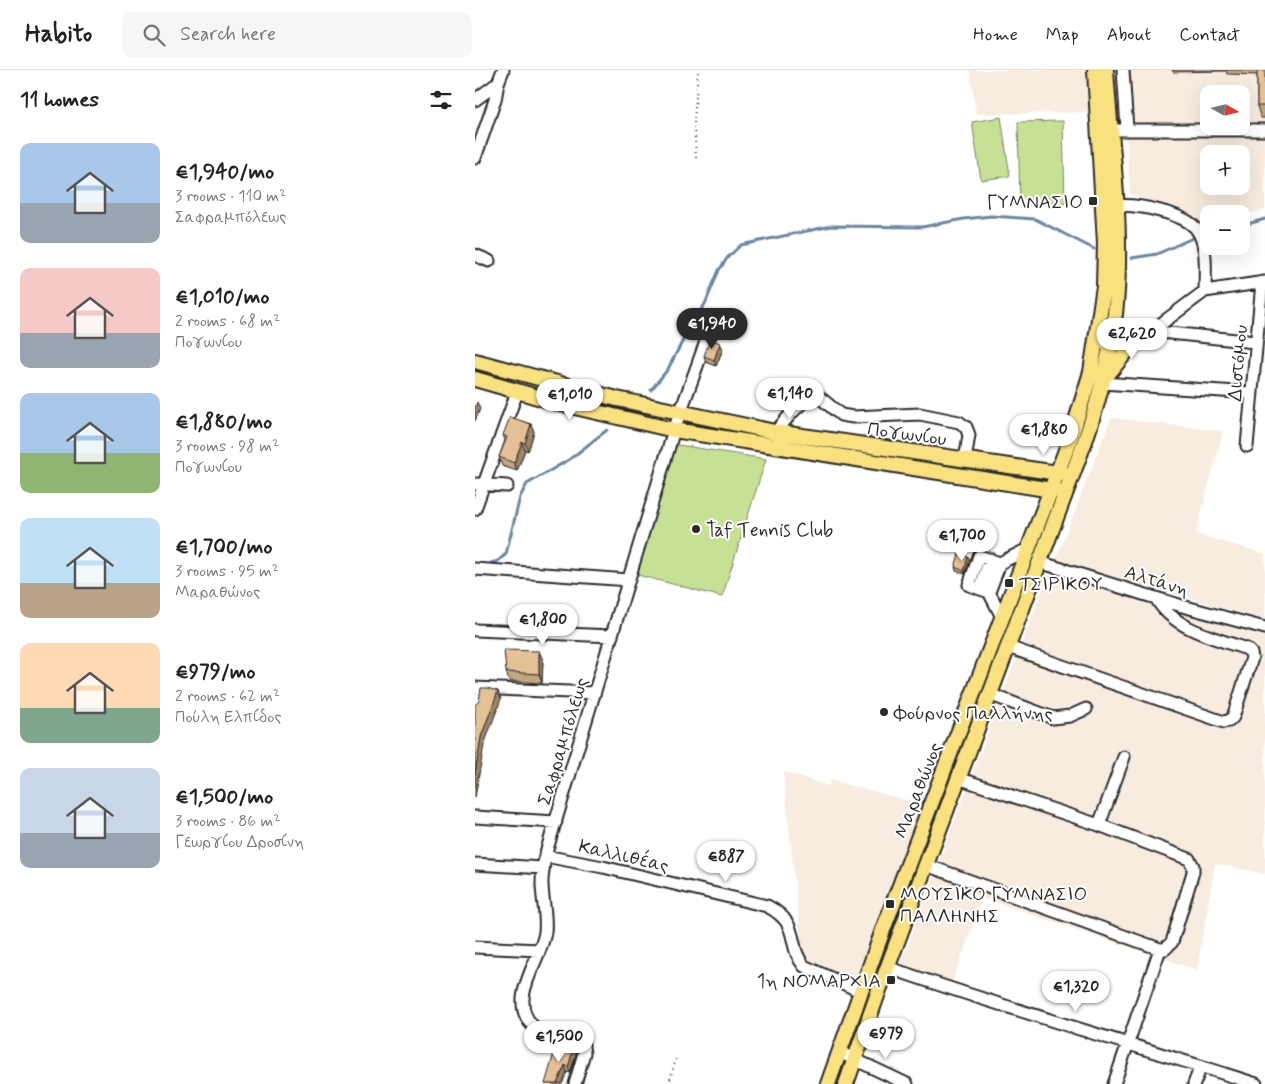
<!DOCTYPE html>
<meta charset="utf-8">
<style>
body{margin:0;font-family:Mynerve,sans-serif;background:#f6f6f6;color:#222;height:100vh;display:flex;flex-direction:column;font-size:19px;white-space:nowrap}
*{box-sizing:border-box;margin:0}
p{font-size:16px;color:#767676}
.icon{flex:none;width:28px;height:28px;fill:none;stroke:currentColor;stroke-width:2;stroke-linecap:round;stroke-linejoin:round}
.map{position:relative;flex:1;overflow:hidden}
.sheet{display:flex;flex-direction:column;background:#fff;width:475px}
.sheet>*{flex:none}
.needle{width:32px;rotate:98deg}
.controls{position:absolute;left:725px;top:15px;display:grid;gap:10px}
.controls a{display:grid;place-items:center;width:50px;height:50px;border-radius:10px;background:#fff;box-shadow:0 5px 20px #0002;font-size:25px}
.price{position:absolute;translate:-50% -42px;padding:0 11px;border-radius:18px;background:#fff;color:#222;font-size:16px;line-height:32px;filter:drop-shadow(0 1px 2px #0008)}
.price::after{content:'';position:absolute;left:50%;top:30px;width:15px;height:11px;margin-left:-8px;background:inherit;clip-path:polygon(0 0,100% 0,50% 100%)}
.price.on{background:#2b2b2b;color:#fff}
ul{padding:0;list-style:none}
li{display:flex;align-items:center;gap:15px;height:125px;padding:0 20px}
li span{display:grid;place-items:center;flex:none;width:140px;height:100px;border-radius:10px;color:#555}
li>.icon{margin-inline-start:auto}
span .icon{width:60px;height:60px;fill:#fffc;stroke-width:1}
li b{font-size:21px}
h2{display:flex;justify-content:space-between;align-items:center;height:60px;padding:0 20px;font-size:21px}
header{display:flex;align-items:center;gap:30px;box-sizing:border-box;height:70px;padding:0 25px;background:#fff;border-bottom:1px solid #e0e0e0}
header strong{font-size:24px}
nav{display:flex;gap:28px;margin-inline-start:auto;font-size:18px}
.search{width:350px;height:45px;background:#f6f6f6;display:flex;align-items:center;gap:12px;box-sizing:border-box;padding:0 18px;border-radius:10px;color:#767676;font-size:19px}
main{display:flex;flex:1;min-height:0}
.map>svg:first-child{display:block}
</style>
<header>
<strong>Habito</strong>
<div class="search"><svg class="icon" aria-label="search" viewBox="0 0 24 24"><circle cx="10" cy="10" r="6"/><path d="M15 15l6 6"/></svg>Search here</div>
<nav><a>Home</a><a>Map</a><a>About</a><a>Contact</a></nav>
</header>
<main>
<section class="sheet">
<h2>11 homes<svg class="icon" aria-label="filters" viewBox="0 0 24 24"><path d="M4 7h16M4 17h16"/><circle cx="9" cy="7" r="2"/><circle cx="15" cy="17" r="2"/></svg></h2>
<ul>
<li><span style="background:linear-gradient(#a9c7e8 60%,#9aa5b1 0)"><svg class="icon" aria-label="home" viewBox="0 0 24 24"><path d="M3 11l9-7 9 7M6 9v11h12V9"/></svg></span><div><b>€1,940/mo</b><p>3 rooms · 110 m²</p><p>Σαφραμπόλεως</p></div></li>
<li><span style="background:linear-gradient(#f6c9c9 65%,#9aa5b1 0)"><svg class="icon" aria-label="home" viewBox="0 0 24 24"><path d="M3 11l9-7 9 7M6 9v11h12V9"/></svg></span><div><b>€1,010/mo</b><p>2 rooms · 68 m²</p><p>Πογωνίου</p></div></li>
<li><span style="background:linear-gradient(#a9c7e8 60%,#8fb573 0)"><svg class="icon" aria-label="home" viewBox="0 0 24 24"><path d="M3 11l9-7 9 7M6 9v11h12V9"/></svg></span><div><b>€1,880/mo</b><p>3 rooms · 98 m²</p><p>Πογωνίου</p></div></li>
<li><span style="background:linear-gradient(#bfe0f5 65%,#b9a48a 0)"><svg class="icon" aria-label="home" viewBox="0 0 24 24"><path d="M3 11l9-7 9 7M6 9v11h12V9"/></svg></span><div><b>€1,700/mo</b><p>3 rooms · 95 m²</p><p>Μαραθώνος</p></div></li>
<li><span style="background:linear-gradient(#ffd9b3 65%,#7fa58c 0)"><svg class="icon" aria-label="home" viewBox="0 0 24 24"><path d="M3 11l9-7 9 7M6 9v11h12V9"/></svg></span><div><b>€979/mo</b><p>2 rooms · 62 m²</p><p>Πούλη Ελπίδος</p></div></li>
<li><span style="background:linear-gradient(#c9d6e8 65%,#9aa5b1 0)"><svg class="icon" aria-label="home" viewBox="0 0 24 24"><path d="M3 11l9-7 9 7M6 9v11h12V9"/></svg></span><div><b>€1,500/mo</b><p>3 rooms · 86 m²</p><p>Γεωργίου Δροσίνη</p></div></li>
</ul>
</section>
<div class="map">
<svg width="790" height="1014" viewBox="0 0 790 1014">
<rect width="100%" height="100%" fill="#fff"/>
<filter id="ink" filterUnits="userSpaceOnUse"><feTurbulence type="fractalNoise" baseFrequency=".02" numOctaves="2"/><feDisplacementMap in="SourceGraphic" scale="10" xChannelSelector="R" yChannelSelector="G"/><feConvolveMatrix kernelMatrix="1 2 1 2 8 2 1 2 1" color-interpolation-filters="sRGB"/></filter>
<g filter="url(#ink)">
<path fill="#f7ecdf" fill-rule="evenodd" d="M495,0H613L616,42L501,44Z
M655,0H790V54H766V24H734V54L660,53Z
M790,62V140L766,145L734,144V151L727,153L655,124L651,64ZM734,84H766V116H734Z
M636,348L748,361L721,464L790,484V550L581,490Z
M587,502L790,562V804L740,793L722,900L508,828L477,912L428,897L425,895L572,507Z
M308,702L354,716L355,710L447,734L380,908L332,889L327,880Z"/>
<path fill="#c6e096" stroke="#788660" d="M526,47L535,106L506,110L497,52Z
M588,51L590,134L545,135L543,52Z
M204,375L291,389L247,527L159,504L198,379Z"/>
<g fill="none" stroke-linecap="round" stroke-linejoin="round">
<path stroke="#6b87a1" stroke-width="3" d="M766,156L790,149
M657,188L682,184L722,166
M176,320L193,299L217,253L230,234L244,200L253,187L266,175L356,156L447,157L489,149L516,146L560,149L619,179
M16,493L23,491L31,484L45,427L52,414L95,389L132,360"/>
<g stroke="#2b2b2b" stroke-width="15">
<path id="minor" d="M648,0L652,59
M0,30L23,13
M635,60H790
M0,88L20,30L23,13L28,0
M642,136C660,134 711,143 722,160C733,175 730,203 730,221
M0,185L14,191
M676,261L780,272
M630,262L654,266H668
M628,273L655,277L730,221L790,212
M627,313L777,323
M300,362C313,349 324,329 343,326L366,345L378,347L445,344L484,352L491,357L494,365L490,390
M772,376L787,213
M1,414L32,416
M0,439L42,322
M564,492L707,536L790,558
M525,493L504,486L494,515L514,522L527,547
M0,499L154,510
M505,519L515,489
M514,522L525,493L553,479
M0,560L137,566
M533,577L749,652L754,651L758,647L777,588L776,583L772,579C740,568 699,560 681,528
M0,618L119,623
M514,624L578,648L595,646L611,639
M0,637L2,629
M0,747L81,752
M624,755L649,687
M70,786L128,797L292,836C327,854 311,874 329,896L385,921
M0,794L68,798
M451,795L685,879H690L697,872L718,802V796L714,789L624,755L483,708
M0,877L64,880
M412,897C534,940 659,974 781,1014
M364,982L432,1014
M100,1014L109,983L107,969C91,961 71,970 57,955C32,928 66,891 70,862C72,846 67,829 67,813C67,804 69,795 70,786L199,360L239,249
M639,1014L685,879
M719,1014L726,996"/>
</g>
<g stroke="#2b2b2b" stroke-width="18">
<path id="major" d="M0,291L142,329L300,362L590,404
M633,304L655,277
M0,309L87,334L199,360L583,421
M353,1014L408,860L596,367L616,302L629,216L630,173L620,0
M371,1014L404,920L610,371C625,327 637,281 641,234C648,156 636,78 631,0"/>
</g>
<path stroke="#2b2b2b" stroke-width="2" stroke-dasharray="1 4" stroke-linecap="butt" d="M221,88L219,52L223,0
M194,1014L201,988"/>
<use href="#minor" stroke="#fff" stroke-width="11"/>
<use href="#major" stroke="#fae180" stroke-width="14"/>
</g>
<path fill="#c3a580" stroke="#2b2b2b" d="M697,0H790V48H786L782,36V5L752,4L751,1L698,2Z
M245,273L248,279L241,296L231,292L229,286Z
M56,354L59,362L53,381L50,380L42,401L27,396L24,387L30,370L28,365Z
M495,490L490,504L481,501L480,497Z
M68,590L67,613L34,611L31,602Z
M101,984L95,1003L92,1002L87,1014H70Z"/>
<path fill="#9f8668" stroke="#2b2b2b" d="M245,273L248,279L241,296L239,290Z
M2,332L5,339L0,351V338Z
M56,354L59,362L53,381L50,373Z
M47,372L50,380L42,401L39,393Z
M493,487L495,490L490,504L489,501Z
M64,581L68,590L67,613L64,604Z
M23,621L26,629L9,675L0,728V704L6,667Z
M99,977L101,984L95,1003L93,997Z
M90,995L92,1002L87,1014H82Z"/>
<path fill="#e3c095" stroke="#2b2b2b" d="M782,0H790V36H782Z
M235,269L245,273L239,290L229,286Z
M35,347L56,354L50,373L47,372L39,393L24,387L32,367L28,365Z
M484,484L493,487L489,501L480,497Z
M29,580L64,581V604L31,602Z
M6,618H12L23,621L6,667L0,704V635L4,631Z
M82,973L99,977L93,997L90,995L82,1014H70Z"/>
</g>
<g fill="#2b2b2b" stroke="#fff" stroke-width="2">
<rect x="613" y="126" width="10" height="10" rx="2.5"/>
<circle cx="221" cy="459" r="5"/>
<rect x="529" y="508" width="10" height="10" rx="2.5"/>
<circle cx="409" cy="642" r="5"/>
<rect x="410" y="829" width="10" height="10" rx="2.5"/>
<rect x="411" y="905" width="10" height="10" rx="2.5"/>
</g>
<g text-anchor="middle" stroke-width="4" stroke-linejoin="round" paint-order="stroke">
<g font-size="19" fill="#2b2b2b" stroke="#fff" text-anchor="start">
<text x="608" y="138" text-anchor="end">ΓΥΜΝΑΣΙΟ</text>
<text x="231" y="466">Taf Tennis Club</text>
<text x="544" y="520">ΤΣΙΡΙΚΟΥ</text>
<text x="419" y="649">Φούρνος Παλλήνης</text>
<text x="425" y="830">ΜΟΥΣΙΚΟ ΓΥΜΝΑΣΙΟ<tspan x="425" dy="22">ΠΑΛΛΗΝΗΣ</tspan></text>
<text x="406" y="917" text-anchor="end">1η ΝΟΜΑΡΧΙΑ</text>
</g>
<g font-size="19" fill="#2b2b2b" stroke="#fff">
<text transform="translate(762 293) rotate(-85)" y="7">Διστόμου</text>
<text transform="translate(432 363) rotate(8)" y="7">Πογωνίου</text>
<text transform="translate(682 510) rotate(17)" y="7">Αλτάνη</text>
<text transform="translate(87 671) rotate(-73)" y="7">Σαφραμπόλεως</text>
<text transform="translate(442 720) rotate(-69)" y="7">Μαραθώνος</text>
<text transform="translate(149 785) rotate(13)" y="7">Καλλιθέας</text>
</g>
</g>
</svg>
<div class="controls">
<a><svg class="needle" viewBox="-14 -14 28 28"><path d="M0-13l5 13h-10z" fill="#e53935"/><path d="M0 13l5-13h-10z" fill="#767676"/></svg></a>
<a>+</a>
<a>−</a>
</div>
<b class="price on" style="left:237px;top:280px">€1,940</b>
<b class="price" style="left:657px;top:290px">€2,620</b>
<b class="price" style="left:315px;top:350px">€1,140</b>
<b class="price" style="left:95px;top:351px">€1,010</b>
<b class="price" style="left:569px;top:386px">€1,880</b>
<b class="price" style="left:487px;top:492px">€1,700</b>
<b class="price" style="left:68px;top:576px">€1,800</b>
<b class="price" style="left:251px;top:813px">€887</b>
<b class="price" style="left:601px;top:943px">€1,320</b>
<b class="price" style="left:411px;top:990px">€979</b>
<b class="price" style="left:84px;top:993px">€1,500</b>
</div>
</main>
